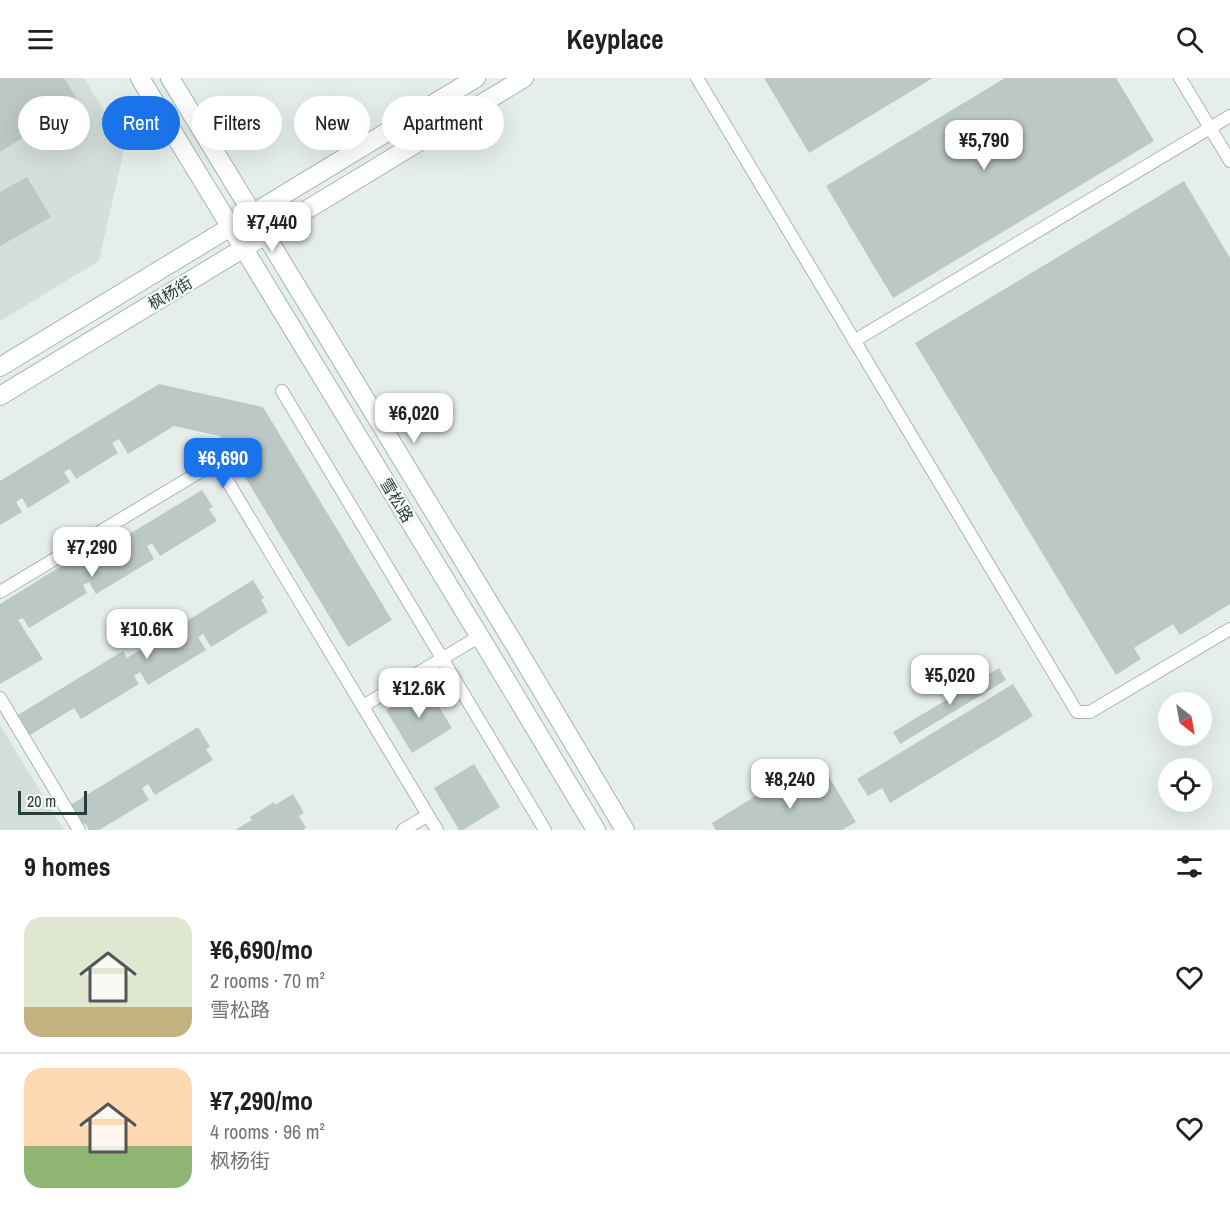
<!DOCTYPE html>
<meta charset="utf-8">
<style>
body{margin:0;font-family:"Archivo Narrow","Noto Sans SC",sans-serif;background:#f2f2f2;color:#202124;height:100vh;display:flex;flex-direction:column;font-size:22px;white-space:nowrap}
*{box-sizing:border-box;margin:0}
p{font-size:20px;color:#757577}
.icon{flex:none;width:33px;height:33px;fill:none;stroke:currentColor;stroke-width:2;stroke-linecap:round;stroke-linejoin:round}
.map{position:relative;height:752px;overflow:hidden}
.side{display:flex;flex-direction:column;background:#fff;flex:1}
.side>*{flex:none}
.banner{position:absolute;left:18px;top:18px;width:600px;height:54px;display:flex;gap:12px}
.needle{width:39px;rotate:149deg}
.fabs{position:absolute;left:1158px;top:614px;display:grid;gap:12px}
.fabs a{display:grid;place-items:center;width:54px;height:54px;border-radius:50%;background:#fff;box-shadow:0 6px 24px #0002;font-size:30px}
.scale{position:absolute;left:18px;bottom:15px;width:69px;box-sizing:border-box;padding-left:6px;border:3px solid #263f3c;border-top:0;font-size:16px;line-height:21px;white-space:nowrap;color:#263f3c;-webkit-text-stroke:4px #f7faf9;paint-order:stroke}
.price{position:absolute;translate:-50% -51px;padding:0 14px;border-radius:12px;background:#fff;color:#222;font-size:20px;line-height:39px;filter:drop-shadow(0 2px 3px #0008)}
.price::after{content:'';position:absolute;left:50%;top:36px;width:18px;height:14px;margin-left:-9px;background:inherit;clip-path:polygon(0 0,100% 0,50% 100%)}
.price.active{background:#1a73e8;color:#fff}
ul{padding:0;list-style:none}
li{display:flex;align-items:center;gap:18px;height:150px;padding:0 24px}
li+li{border-top:2px solid #e0e0e0}
li span{display:grid;place-items:center;flex:none;width:168px;height:120px;border-radius:18px;color:#555}
li>.icon{margin-inline-start:auto}
span .icon{width:72px;height:72px;fill:#fffc;stroke-width:1}
li b{font-size:26px}
h2{display:flex;justify-content:space-between;align-items:center;height:72px;padding:0 24px;font-size:26px}
.chip{padding:0 21px;border-radius:27px;background:#fff;box-shadow:0 6px 24px #0002;font-size:21px;line-height:54px}
.chip.active{background:#1a73e8;color:#fff}
header{display:flex;justify-content:space-between;align-items:center;height:78px;padding:0 24px;background:#fff;font-size:27px;font-weight:700}
.map>svg:first-child{display:block}
</style>
<header><svg class="icon" aria-label="menu" viewBox="0 0 24 24"><path d="M4 6h16M4 12h16M4 18h16"/></svg>Keyplace<svg class="icon" aria-label="search" viewBox="0 0 24 24"><circle cx="10" cy="10" r="6"/><path d="M15 15l6 6"/></svg></header>
<div class="map">
<svg width="1230" height="752" viewBox="0 0 1230 752">
<rect width="100%" height="100%" fill="#e6eeec"/>
<path fill="#d4dedb" d="M0,0H84L125,67L99,183L0,243Z
M0,647L64,752H0Z"/>
<path fill="#bcc8c5" d="M0,0H64L79,25L0,74Z
M764,0H933L809,75Z
M1005,0H1116L1154,63L893,220L826,108Z
M27,99L51,139L0,168V114Z
M1184,103L1230,180V526L1180,557L1173,546L1134,570L1141,581L1116,597L915,265Z
M159,306L263,329L392,542L348,569L220,358L174,348L128,376L119,361L112,365L118,375L76,401L70,391L64,394L70,404L28,430L22,420L16,424L22,434L0,447V403Z
M202,412L213,429L209,431L217,443L160,478L152,465L147,468L154,481L96,516L89,504L83,507L87,515L29,550L23,540L18,542L43,581L0,606V526L71,482L75,489Z
M253,502L264,520L261,522L268,534L211,569L203,556L198,559L206,572L148,607L140,594L134,598L139,606L81,641L74,630L25,660L13,640L123,573L127,580Z
M999,590L1006,602L900,666L893,654Z
M1013,606L1033,638L890,725L882,710L868,718L857,701Z
M426,608L452,650L412,675L386,632Z
M198,649L210,669L206,671L213,682L155,717L148,706L142,710L149,722L99,752H89L85,745L81,747L70,727Z
M474,686L500,729L463,752H459L434,710Z
M786,699L797,718L829,699L856,744L842,752H716L712,745Z
M293,716L304,735L299,738L306,750L302,752H235L252,742L250,739L274,724L275,727Z"/>
<g fill="none" stroke-linecap="round" stroke-linejoin="round">
<g stroke="#a9b6b4" stroke-width="14">
<path id="service" d="M697,0L1077,634H1090L1230,551
M1180,0L1230,83
M854,263L1230,38
M282,313L545,752
M0,514L216,384L437,752
M0,620L79,752
M363,628L480,558
M403,752L428,737"/>
</g>
<g stroke="#a9b6b4" stroke-width="20">
<path id="tertiary" d="M0,289L476,0
M0,318L524,0"/>
</g>
<g stroke="#a2b6b2" stroke-width="20">
<path id="secondary" d="M140,0L491,577L596,752
M170,0L513,564L625,752"/>
</g>
<use href="#service" stroke="#fff" stroke-width="12"/>
<use href="#tertiary" stroke="#fff" stroke-width="18"/>
<use href="#secondary" stroke="#fff" stroke-width="18"/>
</g>
<g text-anchor="middle" stroke-width="4.5" stroke-linejoin="round" paint-order="stroke">
<g font-size="16" fill="#263f3c" stroke="#f7faf9">
<text transform="translate(170 215) rotate(-31)" y="6">枫杨街</text>
<text transform="translate(397 422) rotate(59)" y="6">雪松路</text>
</g>
</g>
</svg>
<div class="fabs">
<a><svg class="needle" viewBox="-14 -14 28 28"><path d="M0-13l5 13h-10z" fill="#e53935"/><path d="M0 13l5-13h-10z" fill="#757577"/></svg></a>
<a><svg class="icon" aria-label="locate" viewBox="0 0 24 24"><circle cx="12" cy="12" r="6"/><path d="M12 2v4M12 18v4M2 12h4M18 12h4"/></svg></a>
</div>
<div class="scale">20 m</div>
<b class="price" style="left:984px;top:93px">¥5,790</b>
<b class="price" style="left:272px;top:175px">¥7,440</b>
<b class="price" style="left:414px;top:366px">¥6,020</b>
<b class="price active" style="left:223px;top:411px">¥6,690</b>
<b class="price" style="left:92px;top:500px">¥7,290</b>
<b class="price" style="left:147px;top:582px">¥10.6K</b>
<b class="price" style="left:950px;top:628px">¥5,020</b>
<b class="price" style="left:419px;top:641px">¥12.6K</b>
<b class="price" style="left:790px;top:732px">¥8,240</b>
<div class="banner">
<a class="chip">Buy</a>
<a class="chip active">Rent</a>
<a class="chip">Filters</a>
<a class="chip">New</a>
<a class="chip">Apartment</a>
</div>
</div>
<section class="side">
<h2>9 homes<svg class="icon" aria-label="filters" viewBox="0 0 24 24"><path d="M4 7h16M4 17h16"/><circle cx="9" cy="7" r="2"/><circle cx="15" cy="17" r="2"/></svg></h2>
<ul>
<li><span style="background:linear-gradient(#dfe7d0 75%,#c2b280 0)"><svg class="icon" aria-label="home" viewBox="0 0 24 24"><path d="M3 11l9-7 9 7M6 9v11h12V9"/></svg></span><div><b>¥6,690/mo</b><p>2 rooms · 70 m²</p><p>雪松路</p></div><svg class="icon" aria-label="heart" viewBox="0 0 24 24"><path d="M12 20l-8-8c-3-5 5-10 8-4 3-6 11-1 8 4z"/></svg></li>
<li><span style="background:linear-gradient(#ffd9b3 65%,#8fb573 0)"><svg class="icon" aria-label="home" viewBox="0 0 24 24"><path d="M3 11l9-7 9 7M6 9v11h12V9"/></svg></span><div><b>¥7,290/mo</b><p>4 rooms · 96 m²</p><p>枫杨街</p></div><svg class="icon" aria-label="heart" viewBox="0 0 24 24"><path d="M12 20l-8-8c-3-5 5-10 8-4 3-6 11-1 8 4z"/></svg></li>
</ul>
</section>
